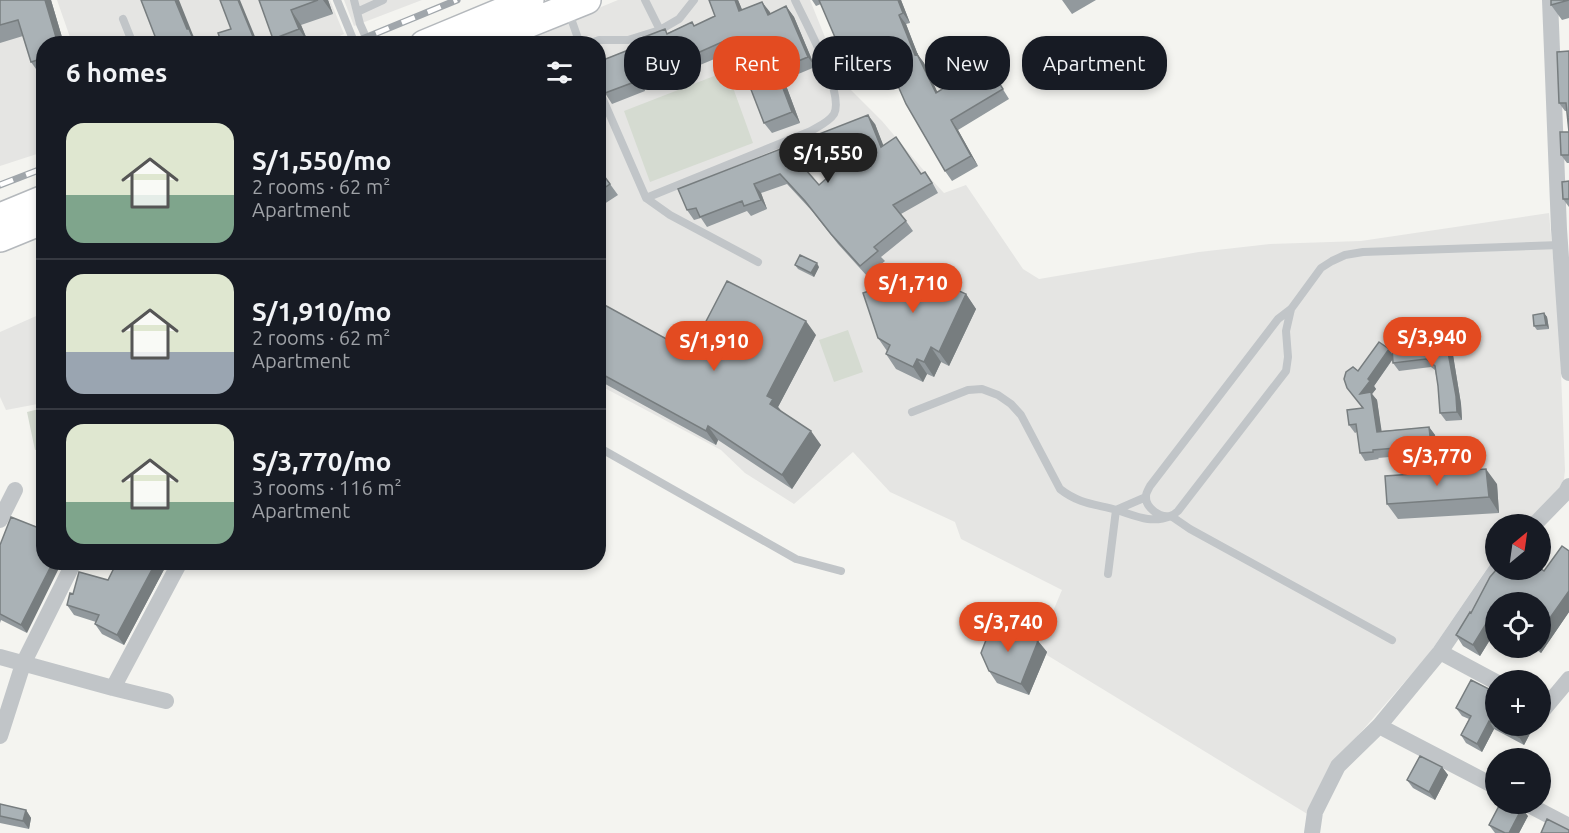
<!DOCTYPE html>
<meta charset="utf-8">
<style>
body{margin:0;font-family:Ubuntu,sans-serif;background:#242831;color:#f1f3f6;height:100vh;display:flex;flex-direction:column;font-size:22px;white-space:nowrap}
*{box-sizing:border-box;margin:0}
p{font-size:20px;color:#9ea1a6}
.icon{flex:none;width:33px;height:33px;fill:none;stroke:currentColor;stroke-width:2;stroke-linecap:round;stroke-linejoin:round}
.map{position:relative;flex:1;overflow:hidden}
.drawer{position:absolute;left:36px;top:36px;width:570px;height:534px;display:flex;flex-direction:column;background:#171b24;border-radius:24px;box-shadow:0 3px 9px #0003}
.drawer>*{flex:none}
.hud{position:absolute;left:624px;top:36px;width:570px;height:54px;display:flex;gap:12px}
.needle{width:39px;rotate:29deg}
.buttons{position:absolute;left:1485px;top:514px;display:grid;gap:12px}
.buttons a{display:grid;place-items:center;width:66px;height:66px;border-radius:50%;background:#171b24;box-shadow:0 3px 9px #0003;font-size:30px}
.price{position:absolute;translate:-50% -51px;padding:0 14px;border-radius:21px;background:#e34b21;color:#fff;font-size:20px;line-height:39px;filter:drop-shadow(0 2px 3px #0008)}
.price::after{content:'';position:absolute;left:50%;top:36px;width:18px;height:14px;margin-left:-9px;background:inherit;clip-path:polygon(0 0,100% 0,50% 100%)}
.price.selected{background:#222;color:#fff}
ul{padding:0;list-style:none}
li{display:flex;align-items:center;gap:18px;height:150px;padding:0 30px}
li+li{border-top:2px solid #363941}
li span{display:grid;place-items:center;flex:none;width:168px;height:120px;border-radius:18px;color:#555}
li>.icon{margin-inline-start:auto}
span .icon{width:72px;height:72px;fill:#fffc;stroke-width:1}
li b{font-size:26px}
h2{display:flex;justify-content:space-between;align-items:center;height:72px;padding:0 30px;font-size:26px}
.tag{padding:0 21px;border-radius:24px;background:#171b24;box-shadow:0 3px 9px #0003;font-size:21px;line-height:54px}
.tag.selected{background:#e34b21;color:#fff}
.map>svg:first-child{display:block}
</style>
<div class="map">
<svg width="1569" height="833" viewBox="0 0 1569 833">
<rect width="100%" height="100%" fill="#f4f4f0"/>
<path fill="#e5e5e3" d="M0,0L44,44V102L41,103L44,110L43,152L0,166Z
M57,0H330L344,34L322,44L72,43Z
M344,0H422L354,26Z
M618,0H810L843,82L882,121L931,179L944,193L966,185L1023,269L1039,279L1199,252L1270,244L1361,241L1549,213L1559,325L1565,470L1564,479L1560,487L1523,525H1496L1495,557L1429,654L1334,763L1309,815L1037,649L1062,590L961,539L955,522L890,492L853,452L794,504L745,473L721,450L599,385L598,44H511Z
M43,313V403L6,410L0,397V332Z"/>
<path fill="#d5dbd1" d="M727,71L753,143L650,182L624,111Z
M848,330L863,372L834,382L819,340Z
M43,408V448L35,450L27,412Z"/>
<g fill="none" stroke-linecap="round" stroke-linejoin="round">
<g stroke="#b4b8bc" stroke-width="30">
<path id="primary" d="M424,44L530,0
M478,44L587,0
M0,217L44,199
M0,238L44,220"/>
</g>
<path stroke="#c1c5c8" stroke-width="8" d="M337,0L355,44
M354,0L360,24L369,44
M645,0L660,30
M568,10L580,44
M357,12L383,0
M123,19L133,44
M588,44L599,40H628L660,30L679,19L694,0
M598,88L646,198L670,215L758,262
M646,198L811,131C819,126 829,122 834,114C845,93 805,22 795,0
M1291,309L1286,331L1288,357L1286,371L1178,511C1176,513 1173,515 1170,516C1159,518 1145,507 1146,496C1146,493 1148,490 1150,486L1278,319L1291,309L1321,268L1332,261L1345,255L1363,252L1560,245
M912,412L968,390L982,389L998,395L1011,404L1021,415L1060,489C1079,504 1095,504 1117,510C1136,516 1151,524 1171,516L1190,529L1392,640
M598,447L796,559L841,571
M1116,510L1146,497
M1108,574L1116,510"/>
<path stroke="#c1c5c8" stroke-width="16" d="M1550,0L1559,229L1569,373
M0,520L15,490
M1534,525L1566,492L1569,486
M1440,652L1496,682
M0,657L113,688L166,701
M113,688L180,562
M1540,707L1544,709L1569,679
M1379,726L1496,787
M0,736L23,664L74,562
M1527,804L1569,826
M1312,833L1315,812L1338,766L1379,726L1440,652L1496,570"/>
<use href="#primary" stroke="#fff" stroke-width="27"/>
<g stroke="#a0a6ab" stroke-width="7">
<path id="rail" d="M350,44L457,0
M0,185L44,168"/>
</g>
<use href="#rail" stroke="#fff" stroke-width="4.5" stroke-dasharray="14" stroke-linecap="butt"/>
</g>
<path fill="#92999d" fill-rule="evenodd" d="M0,0H51L64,44H44V76H41L31,62L23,36L0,43Z
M259,0H328L333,14L301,25L309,44H276L273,39Z
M709,0H738L742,10L762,2L770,14L786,6L794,17L815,67L784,80L800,123L772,133L764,123L736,50L700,65L694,57L640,79L645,91L612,104L605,93L600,82H598V62L641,45L692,22L694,26L715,16Z
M812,0H901L910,23L906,24L912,40L918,55L924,63L937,92L986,62L1009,99L958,130L978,166L952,181L945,171L887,63L853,78L846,68L837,42L821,4L816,6Z
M1062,0H1096L1072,14Z
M1569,0V18L1562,20L1551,5Z
M1569,51V163H1567L1561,155L1569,132L1567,111H1565L1559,103Z
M875,124L883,146L932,182L938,193L901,214L913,231L881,257L885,261L867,276L838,244L812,211L787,184L761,193L767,209L751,216L747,211L707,227L701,218L694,220L687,210ZM828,164L835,172L819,185L807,172Z
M598,169H599L618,195L598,208Z
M1569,181V207L1563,199Z
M795,265L819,267L814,277L798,269Z
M966,294L976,309L949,366L941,362L934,377L927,374L923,382L896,369L886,354L887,351L878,338Z
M598,307L690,352L816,335L778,407L782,412L821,445L792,489L718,440L716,445L598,380Z
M1544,313L1547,317L1549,329L1537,330L1534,326Z
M1446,341L1452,349L1461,404L1462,420L1446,421L1440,413L1438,386L1435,370L1431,367L1399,371L1393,363V359L1374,386L1376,389L1372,394L1377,400L1381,431L1429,427L1435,435L1437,453L1378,458L1379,459L1365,461L1360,453L1357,432L1355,433L1349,425L1362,408L1358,371L1423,343Z
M1497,484L1499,513L1398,519L1387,504Z
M0,545L27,633L1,620L0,623Z
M1562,546L1569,551V612L1541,653L1534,648H1540V603H1496V630L1480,656L1463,646L1456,635L1470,612L1471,613L1490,577L1496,570H1540V568L1544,571Z
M117,562H168L124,645L102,634L95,624L96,622L74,615L67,605L73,594L108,580Z
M1038,641L1047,652L1029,695L997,683L989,671Z
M1489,689L1491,692L1496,695V726H1534L1524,745L1494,729L1482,752L1466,743L1461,735L1469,719L1462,716L1456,708Z
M1442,767L1448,775L1435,800L1413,788L1407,780Z
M0,804L26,810L31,818L29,829L0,823Z
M1528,816L1519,833H1495L1489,825Z"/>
<path fill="#777d7f" d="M45,0H51L64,44H58Z
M175,0H179L193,35L198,44H195L187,29Z
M238,0H240L258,44H256Z
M323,0H328L333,14Z
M735,0H738L747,21L739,11Z
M898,0H901L910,23L903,13Z
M762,2L770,12L775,25L768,15Z
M786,6L794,17L815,67L808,57Z
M291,10L301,25L309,44L299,29Z
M899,15L906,24L918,55L924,63L942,102L936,93L915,55Z
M632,68L640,79L645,91L637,81Z
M776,70L784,80L800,123L792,112Z
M868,115L875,124L888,157L881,147Z
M951,120L958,130L978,166L971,156Z
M754,184L761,193L767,209L761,200Z
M817,263L819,267L814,277L811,273Z
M966,294L976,309L949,366L939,352Z
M1544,313L1547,317L1549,329L1546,325Z
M806,321L816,335L778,407L783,413L770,404L767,396Z
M1446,341L1452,349L1461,404L1462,420L1457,412Z
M931,347L941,362L934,377L924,362Z
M1389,349L1394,357L1374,386L1376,389L1372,394L1377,400L1383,440L1377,432L1360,394L1368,379Z
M917,359L927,374L923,382L913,367Z
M708,426L718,440L716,445L706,431Z
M1429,427L1435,435L1437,453L1431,445Z
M811,431L821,445L792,489L782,475Z
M1486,469L1497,484L1499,513L1489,497Z
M53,562H62L27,633L21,625Z
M156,562H168L124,645L117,635Z
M1569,591V612L1541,653L1538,648H1540V632Z
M1489,619L1496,630L1480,656L1473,645Z
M1038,641L1047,652L1029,695L1021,684Z
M1489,721L1494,729L1482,752L1477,744Z
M1525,726H1534L1524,745L1519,737Z
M1442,767L1448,775L1435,800L1429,792Z
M1522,808L1528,816L1519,833H1509Z
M26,810L31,818L29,829L23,821Z"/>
<path fill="#aab2b6" stroke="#777d7f" stroke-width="1.5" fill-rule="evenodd" d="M0,0H45L58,44H44V58L31,62L18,20L0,25Z
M141,0H175L187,29H189L195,44H158Z
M220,0H238L256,44H222L218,33L231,29Z
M259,0H318L291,10L299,29L273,39Z
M709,0H735L739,11L762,2L768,15L786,6L808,57L776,70L792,112L764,123L731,38L693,55L688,46L632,68L637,81L605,93L598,80V62L641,45L639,39L665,29L667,34L692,22L694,26L715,16Z
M819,0H898L903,13L899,15L915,55L917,54L936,93L986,62L1003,89L951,120L971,156L945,171L906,104L883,52L846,68L835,42H837Z
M1551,0H1569L1551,5Z
M1569,51V155H1561L1560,132H1569L1566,103H1559L1557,52Z
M868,115L881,147L896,137L921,174L925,172L932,183L893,205L906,221L874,247L878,251L860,266L831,234L805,201L780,174L754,184L761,200L744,206L742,201L700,217L696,208L687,210L678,189ZM821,154L835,171L819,185L799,162Z
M598,169H599L610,184L598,192Z
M1569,181V199H1563L1562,182Z
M800,255L817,263L811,273L795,265Z
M903,265L966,294L939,352L931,347L924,362L917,359L913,367L886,354L890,345L878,338L863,293L895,282Z
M727,281L806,321L767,396L773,399L770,404L811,431L782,475L708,426L706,431L598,372V307L601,303L690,352Z
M1544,313L1546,325L1534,326L1533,315Z
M1421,341V343L1446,341L1456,396L1457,412L1440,413L1438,386L1435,366L1426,359L1393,363L1392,347L1404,346V343Z
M1379,342L1389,349L1368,379L1370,381L1360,394L1371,392L1377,432L1429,427L1431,445L1373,450V452L1360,453L1356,424L1349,425L1347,410L1363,408L1347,388L1344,379L1346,372L1353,367L1358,371Z
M1486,469L1489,497L1387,504L1385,476Z
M11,517L44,530V562H53L21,625L0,614V545Z
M1562,546L1569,551V591L1540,632V603H1496V622L1489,619L1473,645L1456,635L1470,612L1471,613L1490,577L1496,570H1540V568L1544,571Z
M117,562H156L117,635L95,624L99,615L67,605L70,593L73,594L79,572L108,580Z
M993,622L1038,641L1021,684L989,671L981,653Z
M1471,680L1489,689L1488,691L1496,695V725L1489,721L1477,744L1461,735L1471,716L1456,708Z
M1498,726H1525L1519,737Z
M1420,756L1442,767L1429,792L1407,780Z
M0,804L26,810L23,821L0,816Z
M1500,804H1515L1522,808L1509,833H1505L1489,825Z
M1547,819L1569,830V833H1541Z"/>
</svg>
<div class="buttons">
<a><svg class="needle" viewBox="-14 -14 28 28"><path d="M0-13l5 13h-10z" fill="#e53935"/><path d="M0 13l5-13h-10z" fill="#9ea1a6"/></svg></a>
<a><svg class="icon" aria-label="locate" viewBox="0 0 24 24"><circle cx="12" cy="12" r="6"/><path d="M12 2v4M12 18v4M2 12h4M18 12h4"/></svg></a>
<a>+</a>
<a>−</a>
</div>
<b class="price selected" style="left:828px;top:184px">S/1,550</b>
<b class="price" style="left:913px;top:314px">S/1,710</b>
<b class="price" style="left:1432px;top:368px">S/3,940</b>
<b class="price" style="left:714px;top:372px">S/1,910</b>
<b class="price" style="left:1437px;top:487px">S/3,770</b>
<b class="price" style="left:1008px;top:653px">S/3,740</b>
<div class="hud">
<a class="tag">Buy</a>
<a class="tag selected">Rent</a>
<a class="tag">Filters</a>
<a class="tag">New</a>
<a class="tag">Apartment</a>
</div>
<section class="drawer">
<h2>6 homes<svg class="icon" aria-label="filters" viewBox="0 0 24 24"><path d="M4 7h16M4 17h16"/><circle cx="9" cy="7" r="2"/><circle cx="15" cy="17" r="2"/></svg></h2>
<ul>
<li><span style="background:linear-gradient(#dfe7d0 60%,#7fa58c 0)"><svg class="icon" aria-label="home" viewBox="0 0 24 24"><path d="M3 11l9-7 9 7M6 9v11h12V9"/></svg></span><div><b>S/1,550/mo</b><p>2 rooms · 62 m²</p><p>Apartment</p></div></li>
<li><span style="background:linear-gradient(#dfe7d0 65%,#9aa5b1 0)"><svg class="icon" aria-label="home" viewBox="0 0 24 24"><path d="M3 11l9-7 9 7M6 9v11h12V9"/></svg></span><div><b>S/1,910/mo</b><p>2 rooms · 62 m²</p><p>Apartment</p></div></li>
<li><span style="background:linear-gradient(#dfe7d0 65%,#7fa58c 0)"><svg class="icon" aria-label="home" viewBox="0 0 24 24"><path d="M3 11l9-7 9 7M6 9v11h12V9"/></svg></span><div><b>S/3,770/mo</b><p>3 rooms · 116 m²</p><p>Apartment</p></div></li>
</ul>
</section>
</div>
